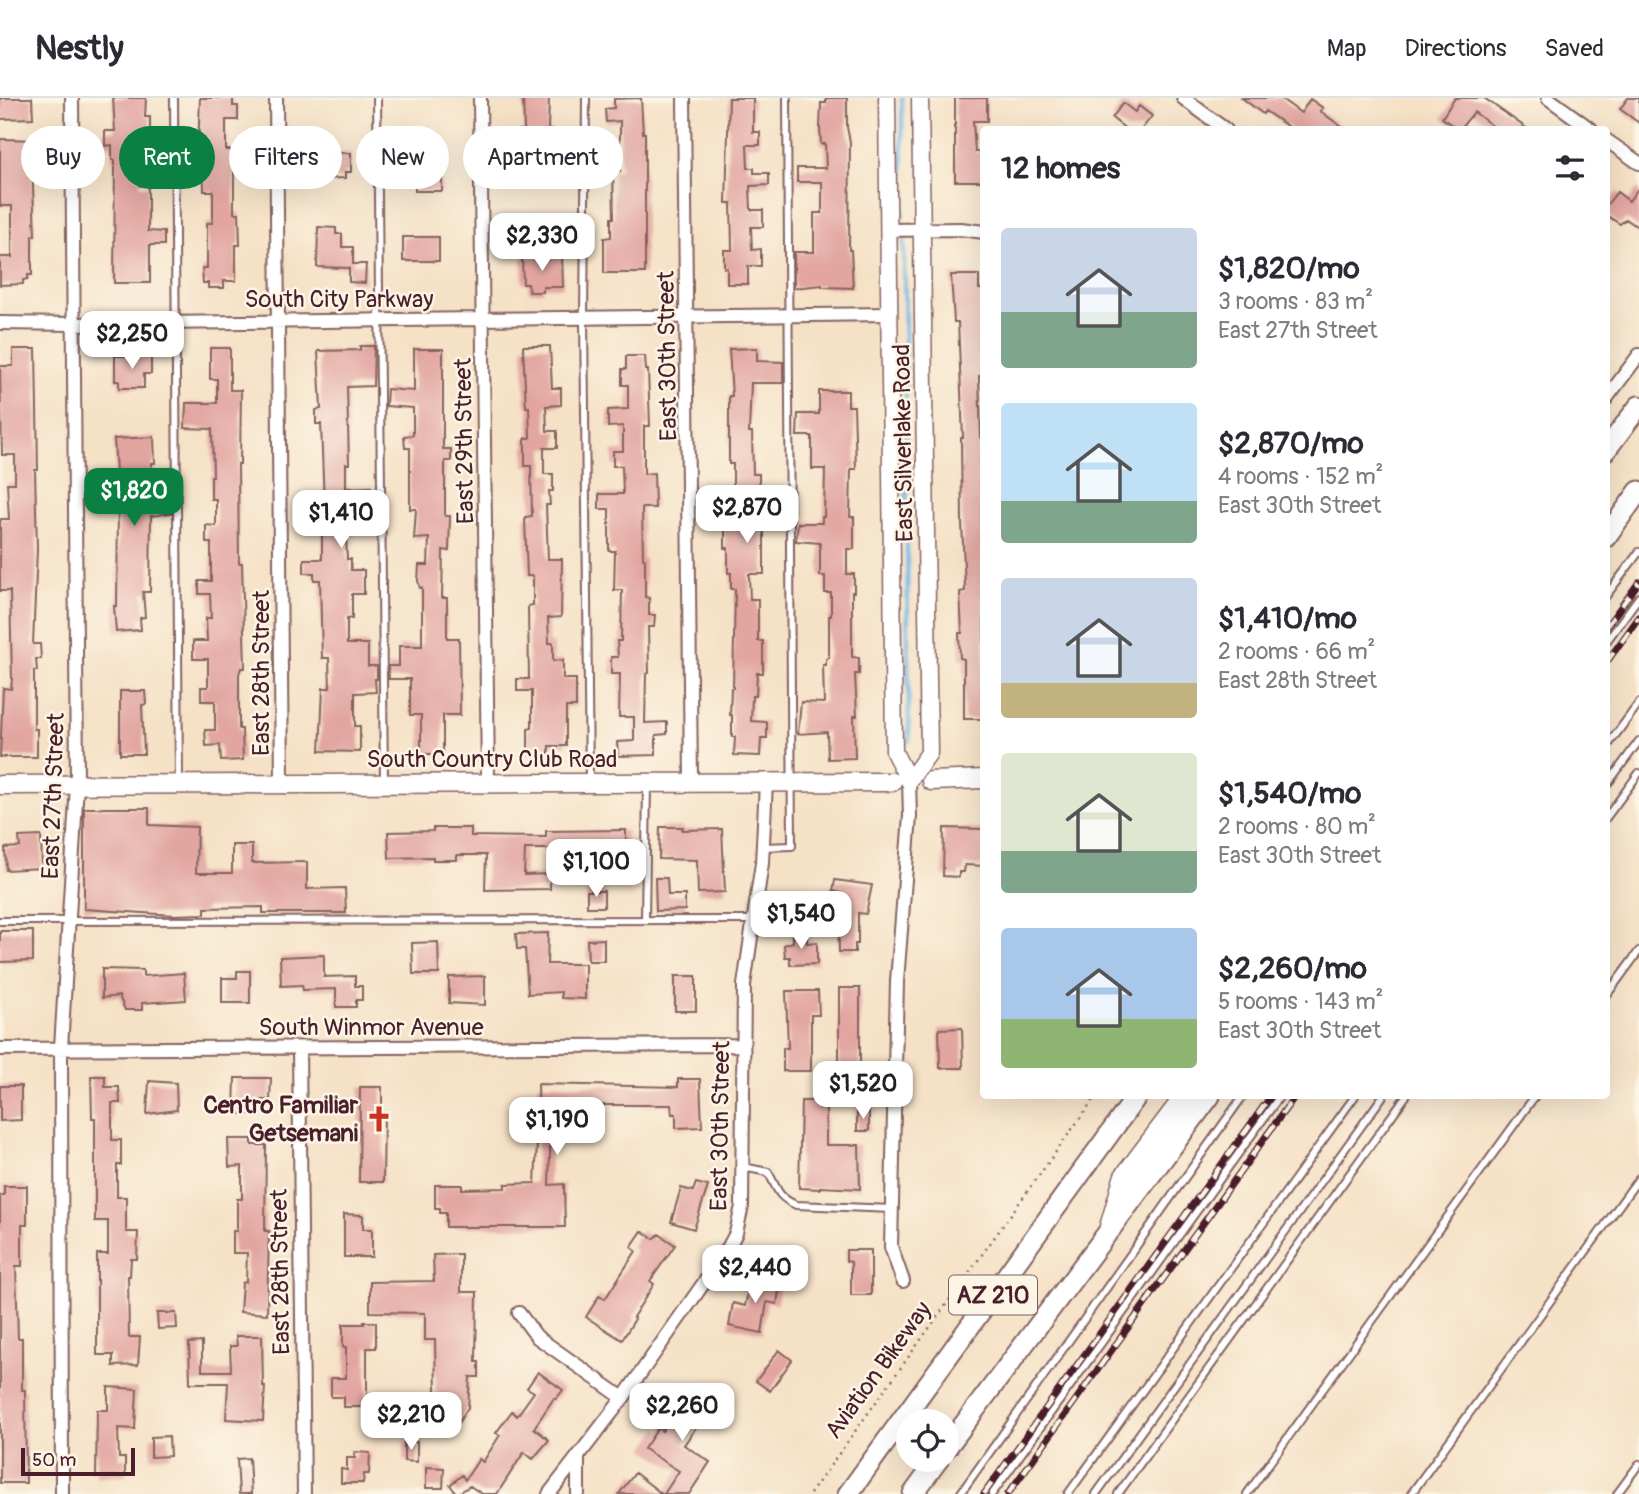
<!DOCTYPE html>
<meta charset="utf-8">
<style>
body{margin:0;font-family:Pangolin,sans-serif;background:#f2f2f3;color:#2b2b33;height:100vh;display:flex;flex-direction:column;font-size:26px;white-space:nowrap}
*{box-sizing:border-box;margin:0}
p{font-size:23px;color:#7c7c81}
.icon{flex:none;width:38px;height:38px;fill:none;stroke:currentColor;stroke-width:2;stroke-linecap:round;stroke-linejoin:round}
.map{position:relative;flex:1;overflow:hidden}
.details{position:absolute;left:980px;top:28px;width:630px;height:973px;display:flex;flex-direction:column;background:#fff;border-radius:7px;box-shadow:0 7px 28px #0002}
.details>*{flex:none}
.top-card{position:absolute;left:21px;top:28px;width:665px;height:63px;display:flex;gap:14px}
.buttons{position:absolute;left:896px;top:1311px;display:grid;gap:14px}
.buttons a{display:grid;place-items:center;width:63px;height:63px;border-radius:50%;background:#fff;box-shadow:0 7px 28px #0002;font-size:35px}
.scale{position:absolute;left:21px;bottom:18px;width:114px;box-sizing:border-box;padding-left:7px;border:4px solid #4a1f2b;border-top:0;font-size:19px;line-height:24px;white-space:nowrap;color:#4a1f2b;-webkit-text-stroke:5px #fcf5e5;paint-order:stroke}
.price{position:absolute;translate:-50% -60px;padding:0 16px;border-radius:14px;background:#fff;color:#222;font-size:23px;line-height:46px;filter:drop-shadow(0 2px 4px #0008)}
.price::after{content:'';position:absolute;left:50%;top:42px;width:21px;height:16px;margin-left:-10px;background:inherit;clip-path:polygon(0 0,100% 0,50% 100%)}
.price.current{background:#0b8043;color:#fff}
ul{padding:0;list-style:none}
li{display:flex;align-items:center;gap:21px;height:175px;padding:0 21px}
li span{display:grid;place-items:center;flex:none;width:196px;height:140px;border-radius:7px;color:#555}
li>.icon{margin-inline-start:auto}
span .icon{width:84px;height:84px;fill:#fffc;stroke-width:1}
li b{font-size:30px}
h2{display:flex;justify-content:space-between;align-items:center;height:84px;padding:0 21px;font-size:30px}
.pill{padding:0 24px;border-radius:32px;background:#fff;box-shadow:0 7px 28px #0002;font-size:24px;line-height:63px}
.pill.current{background:#0b8043;color:#fff}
header{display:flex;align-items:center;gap:42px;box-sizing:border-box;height:98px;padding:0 35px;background:#fff;border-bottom:2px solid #e1e1e2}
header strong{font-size:33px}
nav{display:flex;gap:38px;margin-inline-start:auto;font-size:24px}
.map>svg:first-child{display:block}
</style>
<header>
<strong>Nestly</strong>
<nav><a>Map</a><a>Directions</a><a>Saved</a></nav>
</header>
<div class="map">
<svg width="1639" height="1396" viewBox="0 0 1639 1396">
<rect width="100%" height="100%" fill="#fcf5e5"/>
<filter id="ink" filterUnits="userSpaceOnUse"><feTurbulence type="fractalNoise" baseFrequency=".0143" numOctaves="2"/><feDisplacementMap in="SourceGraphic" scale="14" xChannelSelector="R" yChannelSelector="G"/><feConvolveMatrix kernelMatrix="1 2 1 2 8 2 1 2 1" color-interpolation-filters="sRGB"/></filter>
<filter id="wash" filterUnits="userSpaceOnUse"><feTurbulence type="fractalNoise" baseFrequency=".00686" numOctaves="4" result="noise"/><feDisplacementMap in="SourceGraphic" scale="28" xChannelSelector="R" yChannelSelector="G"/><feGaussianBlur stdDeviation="1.57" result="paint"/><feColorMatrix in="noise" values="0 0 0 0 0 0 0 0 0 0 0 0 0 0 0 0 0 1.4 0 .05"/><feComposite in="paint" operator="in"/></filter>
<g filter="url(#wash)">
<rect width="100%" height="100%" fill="#f5e1c6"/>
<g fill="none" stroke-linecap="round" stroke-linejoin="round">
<path stroke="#6cb6e4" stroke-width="4.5" d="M902,0L903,117
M904,142L909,643"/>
</g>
<g id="blocks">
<path fill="#e2a5a0" d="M0,0H32L33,20L0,21Z
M113,0H146L145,19H150V43H135L136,79H141L140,88H148V133L164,134V147H150V185H114L115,62H112V47L105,48V33H115Z
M200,0H233V8H238V22H226V52H234V115H239L240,147H236V183H224V190H208V185H203L202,170H207V125H213V93H204L203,53H198Z
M523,0H549L548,32H552V67H519V32H524Z
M641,0L643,35H645V175H604V140L611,139V120H614L613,73H620V23L606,24L605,11L614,10V1Z
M729,0H753V34H760V47H747L748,70H754V75H769V87L750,88L751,112H763V129H751L752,152L761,151V168H748V186H727V170H724V152H732L731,105H726Z
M826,0H847V29L850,44L849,152H851L853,190L822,189V187L794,190V154H814V115H822V84H797V70H826L825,46H821L820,30L821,5H826Z
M955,0H987V23H973L975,54H984V83H955Z
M1242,0H1280L1301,15L1310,1L1323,10L1320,13L1346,32H1293L1265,13L1263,16Z
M1455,0H1484L1529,32H1498L1474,14L1459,32L1442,20Z
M1628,0H1639V25L1620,11Z
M1123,5L1135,14L1139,8L1152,18L1141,32H1127L1112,20Z
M416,35V46H442V93H415V74H404V36Z
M0,41L40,42L39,64H32L35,137L32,138V177H28V181L23,182V186L0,187V159H12V108H0Z
M318,55H351V74H345V80L319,81Z
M1639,89V130L1626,121L1620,126L1606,117V108L1617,94L1629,103Z
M318,129L336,130V136H342V149H353V166H366L365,185L349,184V170L317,169Z
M403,139H439V163H403Z
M562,158L563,189H543V194H529L528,186H523L522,159Z
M951,177H979V191H984V277L979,278L981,340H984V621H964V561L960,560L959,535H962L960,494L965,493V489L962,425L961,340H963L958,224H954Z
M360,248H374L373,288L347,289L349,366H346V390L371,389L372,424H353L354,437H346L347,461H351V472H364V496H352V521L347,520V546H368V568H377V581H375L376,594L355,595V628H360V654L320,653L323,590H330L329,560H322L320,482H314V475H304V461H322V435H325L321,326H316V312L321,311L318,253L360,252Z
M523,248H550L552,290H561V307L546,308L547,333H557V350H544V376H553V393H549L550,407H546L548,461H562L561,519L548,520L549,545H553V563L563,562V581H576V609H566V648H549V656H528V631L532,630V593H517V581H529L528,508L533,507V478H527L526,451L525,419L532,418L531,368H525V340H530L529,309H526Z
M210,250H230V292H241L240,366H238L239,465H242L245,570H241L239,576V631H242L243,662L221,663L220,647L206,648L205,632H215V603H201V589H208V561H193V543H207L206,520H211L210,496H199V483H211V445H206V427L216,428V401H211V378H213L212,331L185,330L186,305H217V281H210Z
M757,250V263L783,264V285H751L749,334H752L753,376H759V395H784V412H764V476H749L750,501H758V543H763V575H757L756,598H752L751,623L767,624V640H761L760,658L734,657L735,639H732V617H730L731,590H733L735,491H731V475H728V450H725V422H730V416H733V366H729V298H732L729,251Z
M13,251H36L38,372H35L37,451L33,546H40L41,561H36L37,573H34V631H37V659H0L3,590L11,591L12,581L10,493H0V425L1,421H9L7,385H15V357H2L0,268H13Z
M414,251H443V351H451V363H445V418H450L449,453L443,452L442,500H447V540H459L460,617H443V656H421V617H410V581H389L388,568H399V548H422V490H420L418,483L419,467H428L429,440L414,441L416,411H410V350H405L404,338L413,337V310L386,308L387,291L414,293Z
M115,258H151V276H144V290H119V283H115Z
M626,258H645L646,272H648L650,328H644V376L654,375L655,410H642L643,461H645V499L649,500V517H655L654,529H648L649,575L646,576L645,625L667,624V636L656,637V657L618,658L617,644L634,643V619H619L620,576H611V559H618L617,543H621L622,492H614L615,453H609V411H599V396H623L622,368H613V353H623V328L608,329V312L628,311V287H622V271H626Z
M819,293H848V308H854L856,371H851L850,419H854V451H847V476H854V494H852V559L859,560V576H855L857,618H854L855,660L828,661L827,634L798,636L801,604L824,605L823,567H826V561L829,559V518H831V495H825V478H820V445L796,443L798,425H822V419H824L825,371H812V338H797L798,316H819Z
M154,339L155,365H152L151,405L171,404V415L151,418L150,494H143L145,519L140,520L141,532L116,534L114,508H117L118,409L114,341Z
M120,593H145L146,606L142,607L144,656H120Z
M84,710H149V727L197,729L196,775H232V747H252V765L307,764V791L345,790L346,815H263V809L205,810V816L174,817L84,811Z
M660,729H683L682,732L722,731L725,794L698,795L697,762L659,761Z
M433,730H471V738L546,739V733L626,732V751H610V757L556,758V751H525L524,777L550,776V791L485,792L486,757H457V762H433V759L389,760L388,734L433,733Z
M944,730L984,731V768L965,767L964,774H959V779L943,778Z
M41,738L42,770L6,772L5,750L20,749L19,739Z
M655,780H667L668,797H685V812L656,813Z
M835,782L872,787L866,816L858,815V846H855V854H839L838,812L841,795L833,793Z
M587,793H604V809H587Z
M0,833H33V863L0,864Z
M548,835L547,866H585V901L561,900V894L528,896L525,851H517L516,836Z
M807,837V845L817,844V866L790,867V859H785L784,847L793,844V838Z
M604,841V863H588L587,842Z
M438,844L439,876H413L412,845Z
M324,857V879L355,878V888H362V902H356V909H336V891L303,892L302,887L281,888L280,859Z
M102,871L143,872V878L184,875L186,902L142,905V912H125L119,898L102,900Z
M237,873H250V905H222V880H237Z
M485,878V907L449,905V879Z
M675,878H696V913H675Z
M839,890H860V969H839Z
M786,893H818L819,917H811V973H783V950H788Z
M962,930L963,970H940L939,931Z
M91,978H105V989H119L120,1005H112V1042H121V1067H117V1099H126V1134H138L137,1161H131L130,1178H128L129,1239H140L138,1267L113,1268V1257H97V1156H108V1123H95V1020H92Z
M235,980H271L270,1002H261V1016H234Z
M678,981H700L702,1029L676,1030V1016H672L671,1007H596V1013H583V1009H557V1025H551L549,1087L564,1086L565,1129H446V1115H440V1110H435V1087H462V1091L505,1090V1086L535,1085L537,1045H539L538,986L678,989Z
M149,983L176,985L177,1012L147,1016Z
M0,988H21V1022L0,1023Z
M360,989H382V1017H384L383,1084H359Z
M801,1003H820V1010H826V1047H859L860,1091L820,1089V1091L799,1090Z
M857,1012H869V1033H857Z
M228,1041H252V1047H266L265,1133H269L267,1216L240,1214L242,1185L246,1184L247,1155H233V1133H237V1101H242V1068L229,1069Z
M696,1085L708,1088L694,1131L671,1124L681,1090L693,1093Z
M4,1088H27V1127H22V1168H16L18,1240H22V1292H25L26,1385H0V1097H4Z
M344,1116L363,1117V1131H372V1159H344Z
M642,1133L654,1141L659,1136L675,1147L650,1183L654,1186L633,1219L635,1221L622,1242L586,1219L599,1198L605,1201L636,1153L631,1149Z
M846,1152H871V1197H851V1164L846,1163Z
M461,1156V1194H477L476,1264H479V1279H470L468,1310L452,1334L433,1320L449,1298L436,1296L435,1242H425V1215L370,1214V1184L434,1183L433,1157Z
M751,1179L780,1185L777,1206L767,1204L762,1235L729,1228L733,1205L745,1208Z
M157,1215H176L177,1230L158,1231Z
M364,1224H376V1250H367V1309H344V1299H331V1280H346V1249H343V1226H364Z
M236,1238H262L263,1288H265L263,1323L226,1321L228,1285H190L189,1245L202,1244V1273H231L230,1248H237Z
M779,1252L792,1262L770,1293L756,1283Z
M538,1274L563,1292L556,1301L554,1300L534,1330L549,1342L533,1361L524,1354L497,1396H482L470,1388L457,1396L450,1387L462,1377L465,1382L479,1361L483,1364L500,1337L496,1335L512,1313L517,1318L534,1294L527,1290Z
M108,1289L137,1291L135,1331L118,1330L119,1360H125V1378L96,1379L97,1312H108Z
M692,1289L713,1304L684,1347L710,1364L689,1396H664L679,1373L644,1351L658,1330L662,1333Z
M169,1338L170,1358L151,1359V1339Z
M404,1344H417V1364L404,1363Z
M355,1354L370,1355L369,1376H364L363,1385H341V1371L347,1372V1360H355Z
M249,1360L251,1396H239L237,1361Z
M426,1369L444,1370L443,1390H426Z
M635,1375L662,1396H619Z"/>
</g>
</g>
<g filter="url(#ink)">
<use href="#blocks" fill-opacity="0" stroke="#866361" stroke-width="2"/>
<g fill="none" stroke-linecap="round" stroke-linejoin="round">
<g stroke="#866361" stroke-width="10">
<path id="service" d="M174,0L179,685
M377,0L384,684
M586,0L584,220L589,684
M1606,498L1639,454
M1606,544L1639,499
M1606,650L1639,605
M1606,688L1639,643
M1606,720L1639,675
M762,749L792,748L787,0
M645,822L647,686
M0,823L754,822
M1606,898L1639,853
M743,1069L768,1074C778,1091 776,1098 796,1107L892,1111
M960,1396L1243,998
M992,1396L1280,998
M1068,1396L1355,998
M1096,1396L1383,998
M1118,1396L1406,998
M1247,1396L1535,998
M1411,1396L1639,1080
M1617,1396L1639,1366"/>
</g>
<g stroke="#866361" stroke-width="16">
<path id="minor" d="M276,0L282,687
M480,0L488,685
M684,0L691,684
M1183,0L1226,32
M1548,0L1592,32
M1606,42L1639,65
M888,132L961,131L984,134
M0,225L74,226L889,216
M1606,301L1639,257
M0,951L743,947
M299,951L304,1396
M903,1183L891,1149L897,883L910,718L909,683
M519,1215L537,1239L623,1300
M62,1396L61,950L77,686L72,0
M549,1396L623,1300L727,1152L736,1135L742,1108L744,887L762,765L766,685
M578,1396V1358"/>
</g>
<g stroke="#866361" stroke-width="19">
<path id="tertiary" d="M887,0L894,654L909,683
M909,683L929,655L920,0"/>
</g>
<g stroke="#866361" stroke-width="21">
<path id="secondary" d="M931,683L984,681
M0,687L892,684"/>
</g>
<g stroke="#866361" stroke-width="23">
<path id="primary" d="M1606,352L1639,308
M1606,439L1639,393
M947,1349L1210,998
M848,1396L1137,998
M913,1396L938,1362"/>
</g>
<g stroke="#866361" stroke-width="24">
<path id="trunk" d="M1110,1131L1125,1079L1186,998"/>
</g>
<path stroke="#866361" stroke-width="2.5" stroke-dasharray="2 5" stroke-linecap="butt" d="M810,1396L1096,998"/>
<use href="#service" stroke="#fff" stroke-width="6"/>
<use href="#minor" stroke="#fff" stroke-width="12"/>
<use href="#tertiary" stroke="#fff" stroke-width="16"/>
<use href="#secondary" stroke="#fff" stroke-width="18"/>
<use href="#primary" stroke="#fff" stroke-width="19"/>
<use href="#trunk" stroke="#fff" stroke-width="21"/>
<g stroke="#4a1f2b" stroke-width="7">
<path id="rail" d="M1606,529L1639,484
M1606,565L1639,519
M984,1396L1271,998
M1008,1396L1295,998"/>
</g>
<use href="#rail" stroke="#fcf5e5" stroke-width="4.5" stroke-dasharray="13" stroke-linecap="butt"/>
</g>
</g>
<defs>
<g id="church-bare" transform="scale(2.1)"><path d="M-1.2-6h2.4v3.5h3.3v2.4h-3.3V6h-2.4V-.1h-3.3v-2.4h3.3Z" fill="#c8321e" stroke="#fcf5e5" stroke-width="2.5" paint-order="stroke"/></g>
</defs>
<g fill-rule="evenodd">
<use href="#church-bare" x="379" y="1021"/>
</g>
<g text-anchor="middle" stroke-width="5" stroke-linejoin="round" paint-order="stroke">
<rect fill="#fcf5e5" stroke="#7f5f63" stroke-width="2" x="949" y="1177.5" width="88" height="39" rx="5"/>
<g font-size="23" font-weight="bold" fill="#4a1f2b">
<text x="993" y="1205">AZ 210</text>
</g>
<g font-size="24" fill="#4a1f2b" stroke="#fcf5e5">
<text x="339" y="209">South City Parkway</text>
<text transform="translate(667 258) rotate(-91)" y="8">East 30th Street</text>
<text transform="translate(464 343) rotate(-91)" y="8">East 29th Street</text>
<text transform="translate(903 345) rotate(-91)" y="8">East Silverlake Road</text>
<text transform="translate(261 575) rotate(-90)" y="8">East 28th Street</text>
<text x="492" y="669">South Country Club Road</text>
<text transform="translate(53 698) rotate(-88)" y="8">East 27th Street</text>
<text x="371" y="937">South Winmor Avenue</text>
<text transform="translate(720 1028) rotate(-89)" y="8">East 30th Street</text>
<text transform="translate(280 1174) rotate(-91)" y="8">East 28th Street</text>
<text transform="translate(878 1272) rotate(-54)" y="8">Aviation Bikeway</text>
</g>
<g font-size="24" font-weight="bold" fill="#4a1f2b" stroke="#fcf5e5" text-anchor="end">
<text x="358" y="1015">Centro Familiar<tspan x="358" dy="28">Getsemani</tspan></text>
</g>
</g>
</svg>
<div class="buttons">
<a><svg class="icon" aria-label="locate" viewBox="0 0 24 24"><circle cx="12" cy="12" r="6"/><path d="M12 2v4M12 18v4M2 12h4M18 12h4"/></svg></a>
</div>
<div class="scale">50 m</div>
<b class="price" style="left:542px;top:175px">$2,330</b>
<b class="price" style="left:132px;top:273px">$2,250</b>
<b class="price current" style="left:134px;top:430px">$1,820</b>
<b class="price" style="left:747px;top:447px">$2,870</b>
<b class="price" style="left:341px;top:452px">$1,410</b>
<b class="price" style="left:596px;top:801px">$1,100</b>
<b class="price" style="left:801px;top:853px">$1,540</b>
<b class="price" style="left:863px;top:1023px">$1,520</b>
<b class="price" style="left:557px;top:1059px">$1,190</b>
<b class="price" style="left:755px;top:1207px">$2,440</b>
<b class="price" style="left:682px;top:1345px">$2,260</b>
<b class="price" style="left:411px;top:1354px">$2,210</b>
<div class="top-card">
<a class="pill">Buy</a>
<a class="pill current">Rent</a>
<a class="pill">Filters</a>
<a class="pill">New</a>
<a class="pill">Apartment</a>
</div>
<section class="details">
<h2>12 homes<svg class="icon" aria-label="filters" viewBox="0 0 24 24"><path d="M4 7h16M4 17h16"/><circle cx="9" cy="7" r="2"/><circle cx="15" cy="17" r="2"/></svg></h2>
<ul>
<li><span style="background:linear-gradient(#c9d6e8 60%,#7fa58c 0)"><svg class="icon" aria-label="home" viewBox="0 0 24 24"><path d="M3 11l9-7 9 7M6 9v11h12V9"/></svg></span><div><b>$1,820/mo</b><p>3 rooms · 83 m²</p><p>East 27th Street</p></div></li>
<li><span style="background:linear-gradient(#bfe0f5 70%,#7fa58c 0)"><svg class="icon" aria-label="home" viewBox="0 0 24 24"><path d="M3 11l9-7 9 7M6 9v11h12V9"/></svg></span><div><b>$2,870/mo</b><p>4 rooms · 152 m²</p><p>East 30th Street</p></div></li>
<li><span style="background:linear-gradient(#c9d6e8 75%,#c2b280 0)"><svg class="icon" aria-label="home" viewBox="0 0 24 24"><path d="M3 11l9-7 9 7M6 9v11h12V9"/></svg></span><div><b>$1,410/mo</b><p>2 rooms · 66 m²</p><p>East 28th Street</p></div></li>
<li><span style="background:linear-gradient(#dfe7d0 70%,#7fa58c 0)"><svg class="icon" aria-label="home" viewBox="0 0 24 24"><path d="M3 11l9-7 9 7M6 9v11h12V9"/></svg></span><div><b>$1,540/mo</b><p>2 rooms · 80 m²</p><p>East 30th Street</p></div></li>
<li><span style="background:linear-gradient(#a9c7e8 65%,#8fb573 0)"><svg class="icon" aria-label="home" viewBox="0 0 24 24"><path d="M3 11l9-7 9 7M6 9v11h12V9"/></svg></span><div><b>$2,260/mo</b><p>5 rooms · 143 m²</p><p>East 30th Street</p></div></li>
</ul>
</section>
</div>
